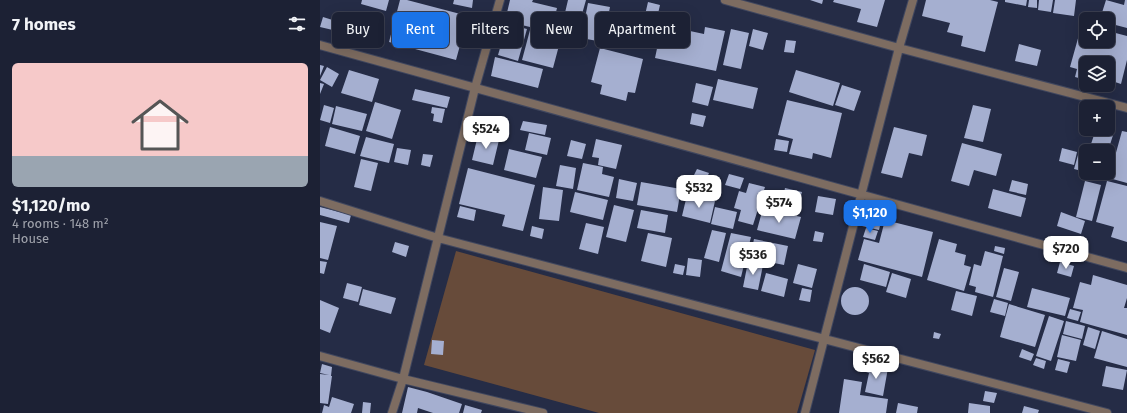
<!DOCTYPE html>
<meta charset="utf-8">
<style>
body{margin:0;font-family:"Fira Sans",sans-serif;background:#292e40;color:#f1f3f6;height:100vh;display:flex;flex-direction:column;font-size:15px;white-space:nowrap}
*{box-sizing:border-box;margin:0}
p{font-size:13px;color:#a0a3ac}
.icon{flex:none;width:22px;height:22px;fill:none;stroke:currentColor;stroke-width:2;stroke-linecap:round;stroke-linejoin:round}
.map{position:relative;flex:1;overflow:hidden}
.side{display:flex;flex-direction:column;background:#1c2134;width:320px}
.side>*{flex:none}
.guide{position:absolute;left:12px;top:12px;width:380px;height:36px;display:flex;gap:8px}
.tools{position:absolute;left:759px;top:12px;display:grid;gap:8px}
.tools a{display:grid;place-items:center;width:36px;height:36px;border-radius:6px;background:#1c2134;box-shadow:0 4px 16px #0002,0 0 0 1px #3a3e4f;font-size:20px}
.price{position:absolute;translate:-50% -34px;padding:0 9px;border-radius:8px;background:#fff;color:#222;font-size:13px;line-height:26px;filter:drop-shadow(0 1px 2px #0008)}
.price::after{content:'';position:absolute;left:50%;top:24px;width:12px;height:9px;margin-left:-6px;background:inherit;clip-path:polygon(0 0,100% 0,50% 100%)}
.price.active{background:#1a73e8;color:#fff}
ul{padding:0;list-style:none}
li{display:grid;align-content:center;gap:8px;height:212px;padding:0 12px}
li+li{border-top:1px solid #3a3e4f}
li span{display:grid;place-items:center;height:124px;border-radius:6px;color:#555}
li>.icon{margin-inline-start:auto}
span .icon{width:72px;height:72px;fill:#fffc;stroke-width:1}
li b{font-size:17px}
h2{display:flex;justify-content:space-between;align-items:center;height:48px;padding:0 12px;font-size:17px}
.chip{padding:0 14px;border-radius:6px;background:#1c2134;box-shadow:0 4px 16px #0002,0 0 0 1px #3a3e4f;font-size:14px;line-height:36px}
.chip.active{background:#1a73e8;color:#fff}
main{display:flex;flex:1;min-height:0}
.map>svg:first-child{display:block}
</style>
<main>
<section class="side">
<h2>7 homes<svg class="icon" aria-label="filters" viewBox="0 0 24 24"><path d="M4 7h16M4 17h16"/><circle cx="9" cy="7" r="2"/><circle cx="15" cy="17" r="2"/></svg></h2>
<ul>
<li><span style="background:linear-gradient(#f6c9c9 75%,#9aa5b1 0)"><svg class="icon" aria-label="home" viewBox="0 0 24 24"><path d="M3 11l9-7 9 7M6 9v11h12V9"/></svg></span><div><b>$1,120/mo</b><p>4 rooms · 148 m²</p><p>House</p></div></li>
</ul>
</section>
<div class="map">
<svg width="807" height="413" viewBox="0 0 807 413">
<rect width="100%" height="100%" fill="#252c46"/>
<path fill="#674b3a" d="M136,251L495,350L477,413H279L104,365Z"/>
<path fill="#a5afd0" d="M42,0H69L66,11L41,4Z
M80,0H87L148,16L136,60L69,42Z
M134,0H153L152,8L133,4Z
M190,0H213L212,2L237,8L231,32L185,21Z
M248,0H266L255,39L240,34Z
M490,0H503L502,4Z
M514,0H565L557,27L537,22L541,9L513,2Z
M606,0H670L678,2L665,52L641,46L643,36L627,32L630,23L602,16Z
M685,0H707L706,6L685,2Z
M709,0H717V8L708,7Z
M719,0H733L731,12L718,10Z
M735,0H756L754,16L733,13Z
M786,0L804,5L805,0H807V28L788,23V19H780Z
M328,2L340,5L337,18L325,15Z
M268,3L290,7L283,42L261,38Z
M3,17L19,22L17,31L0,27Z
M187,24L207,29L198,61L178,55Z
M762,24L766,25V41H788V31L807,36V60L801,84L792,81L790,87L788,86V63H766V80L755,77L757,69L750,67Z
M342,25L384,34L385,27L405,31L396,71L335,58Z
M411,29L429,33L421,69L403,65Z
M433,29L448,33L443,50L429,46Z
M210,30L241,38L233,68L202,60Z
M466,40L476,41L474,53L464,52Z
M699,44L721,50L717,66L695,61Z
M280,48L323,59L315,93L308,92L306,101L280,94L282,85L271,82Z
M175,57L223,69L218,88L171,76Z
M0,65L4,66L0,76Z
M7,67L19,74L12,87L0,80Z
M29,70L59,79L52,102L21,93Z
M476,70L520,83L513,106L469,92Z
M398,79L438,88L433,109L393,100Z
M0,83L4,84L0,94Z
M376,83L393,87L388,106L372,102Z
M522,85L541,91L534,111L515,105Z
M95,89L130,97L127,108L92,100Z
M467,100L522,113L511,158L493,153L492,159L469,154L473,139L458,135Z
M55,102L81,110L72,139L46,131Z
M4,105L14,108L10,123L0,120Z
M653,105L671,109L663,142L644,138Z
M16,106L47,114L42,131L12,124Z
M112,107L125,109L122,123L113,121L114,114L111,113Z
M372,113L386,116L383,127L370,124Z
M163,120L178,124L174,138L160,134Z
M203,121L227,125L225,135L200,130Z
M10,127L40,136L35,154L5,146Z
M574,127L607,135L602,156L589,153L582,178L561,173Z
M776,129H785L794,132L788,151H783L770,147Z
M802,131L807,132V183L789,178Z
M209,133L231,138L227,155L205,150Z
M158,135L179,140L173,165L152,160Z
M46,137L74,144L69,163L40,156Z
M276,139L302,145L296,169L278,165L279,158L272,157Z
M456,139L469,141L467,152L454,150Z
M251,140L266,144L262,159L247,156Z
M642,143L682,154L676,176L654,170L649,186L631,181Z
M77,148L91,150L88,165L74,162Z
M742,148L757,152L754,165L739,161Z
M760,148L766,150V172L754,169Z
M189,149L222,157L216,178L184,170Z
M103,154L113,155L110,167L101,165Z
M41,159L58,163L51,191L34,187Z
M263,163L283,167L282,174L294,177L289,197L257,190Z
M240,165L256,168L253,189L236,186Z
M148,168L215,185L203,231L182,226L185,215L139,204Z
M377,169L389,173L385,182L373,177Z
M771,173H785L784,177Z
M409,174L424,178L420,189L405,185Z
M299,179L317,183L313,201L296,198Z
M692,180L708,184L706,195L689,191Z
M765,181L781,185L772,221L756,217Z
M787,181L807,186V242L791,237L794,227L776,222Z
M321,182L361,189L357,212L317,205Z
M429,183L445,187L433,225L418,221L421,210L414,208L419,191L426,193Z
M223,187L243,190L239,221L219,219Z
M465,188L482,192L478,206L462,202Z
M673,189L706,198L701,217L668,208Z
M255,192L288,200L283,220L250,212Z
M367,195L395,201L390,223L362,216Z
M498,196L516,199L513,215L495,212Z
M294,205L314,210L306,242L286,237Z
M140,206L156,210L154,221L137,217Z
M546,206L564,209L559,230L542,226Z
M0,207L31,215L29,223L0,215Z
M395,207L417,212L413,229L391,224Z
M443,208L481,217L475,239L437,230Z
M321,210L348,215L345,233L317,228Z
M741,212L765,221L761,234L737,226Z
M565,220L613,232L602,277L538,260L544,239L559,243Z
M0,222L17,226L8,260L0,258Z
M266,223L284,227L278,254L259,249Z
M212,226L224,229L222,239L210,236Z
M546,228L558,231L555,240L543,237Z
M392,230L406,233L399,262L384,258Z
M495,231L504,233L502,242L493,241Z
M328,233L352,238L346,267L321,261Z
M411,233L431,237L421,277L401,271Z
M434,239L468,246L464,265L430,258Z
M619,239L637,244L635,252L646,255L644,265L651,267L644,291L607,280Z
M75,242L89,246L86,257L72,252Z
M675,246L685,248L684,254L674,251Z
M665,251L683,256L673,297L655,292L656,287L649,285L654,264L661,266Z
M368,258L382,260L380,277L366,275Z
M0,261L7,262L4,274L0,273Z
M428,262L443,265L438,290L423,287Z
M740,262L754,266L751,277L737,273Z
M355,264L365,266L363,275L353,273Z
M478,264L497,269L492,288L473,283Z
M544,264L570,272L566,287L540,280Z
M684,268L699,272L691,301L676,297Z
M446,273L468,279L464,297L441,291Z
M572,273L591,279L586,298L566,292Z
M773,275L807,285V298L804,308H807V335L760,322L763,310L753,308L760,282L771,285Z
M27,283L42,287L38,302L23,298Z
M521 301a14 14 0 1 1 28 0a14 14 0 1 1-28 0Z
M482,288L492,290L490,302L479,300Z
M712,288L750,298L745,316L707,307Z
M43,289L76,298L71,314L39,305Z
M636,291L657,296L652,316L631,310Z
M674,299L688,303L685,316L670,312Z
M0,300L19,308L10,333L0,329Z
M689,304L725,315L715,347L680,337Z
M750,309L761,312L758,321L747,318Z
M729,316L744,321L731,361L716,356Z
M746,321L765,326L762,339L743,334Z
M768,327L780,331L775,349L763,345Z
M782,331L807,339V367L774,358Z
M614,332L621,334L619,339L613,338Z
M742,335L761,340L756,361L737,357Z
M112,340L124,341L123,355L111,354Z
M702,349L714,354L711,361L699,357Z
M716,358L726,361L724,369L713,365Z
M738,359L750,362L747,373L735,370Z
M2,364L12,367L11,376H12L8,404L0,403V374L9,375L0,373Z
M548,364L568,368L563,396L545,392L549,373L546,372Z
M786,366L807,370L803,390L782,386Z
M524,379L542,382L540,395L568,399L566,413H519Z
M88,387L107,392L142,404L139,413H113L98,408L97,413H82Z
M665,391L677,393L674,403L663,401Z
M12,397L34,404L31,413H2L4,405L9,407Z
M43,402L51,403L50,413H42Z
M578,403L598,407L597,413H576Z
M649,403L670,406V413H648Z
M145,405L162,410L161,413H143Z
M704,406L719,410L718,413H702Z"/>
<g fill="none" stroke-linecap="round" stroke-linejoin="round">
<g stroke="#40475f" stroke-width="10">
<path id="minor" d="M405,0L579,48L807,108
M0,45L807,268
M0,201L118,238L787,413
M0,356L83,379L223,413
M72,413L83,379L155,88L180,0
M485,413L579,48L593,0"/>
</g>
<use href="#minor" stroke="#7d6c61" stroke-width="8"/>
</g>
</svg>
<div class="tools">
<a><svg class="icon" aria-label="locate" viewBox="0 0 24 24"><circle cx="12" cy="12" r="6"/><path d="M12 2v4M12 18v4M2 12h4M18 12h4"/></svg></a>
<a><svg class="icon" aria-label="layers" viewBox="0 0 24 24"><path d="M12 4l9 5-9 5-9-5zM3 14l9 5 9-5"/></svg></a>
<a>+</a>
<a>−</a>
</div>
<b class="price" style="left:166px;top:150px">$524</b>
<b class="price" style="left:379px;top:209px">$532</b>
<b class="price" style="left:459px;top:224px">$574</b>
<b class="price active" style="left:550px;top:234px">$1,120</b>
<b class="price" style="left:746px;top:270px">$720</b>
<b class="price" style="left:433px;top:276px">$536</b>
<b class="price" style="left:556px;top:380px">$562</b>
<div class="guide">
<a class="chip">Buy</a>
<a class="chip active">Rent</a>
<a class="chip">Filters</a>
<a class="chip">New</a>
<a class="chip">Apartment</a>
</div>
</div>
</main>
